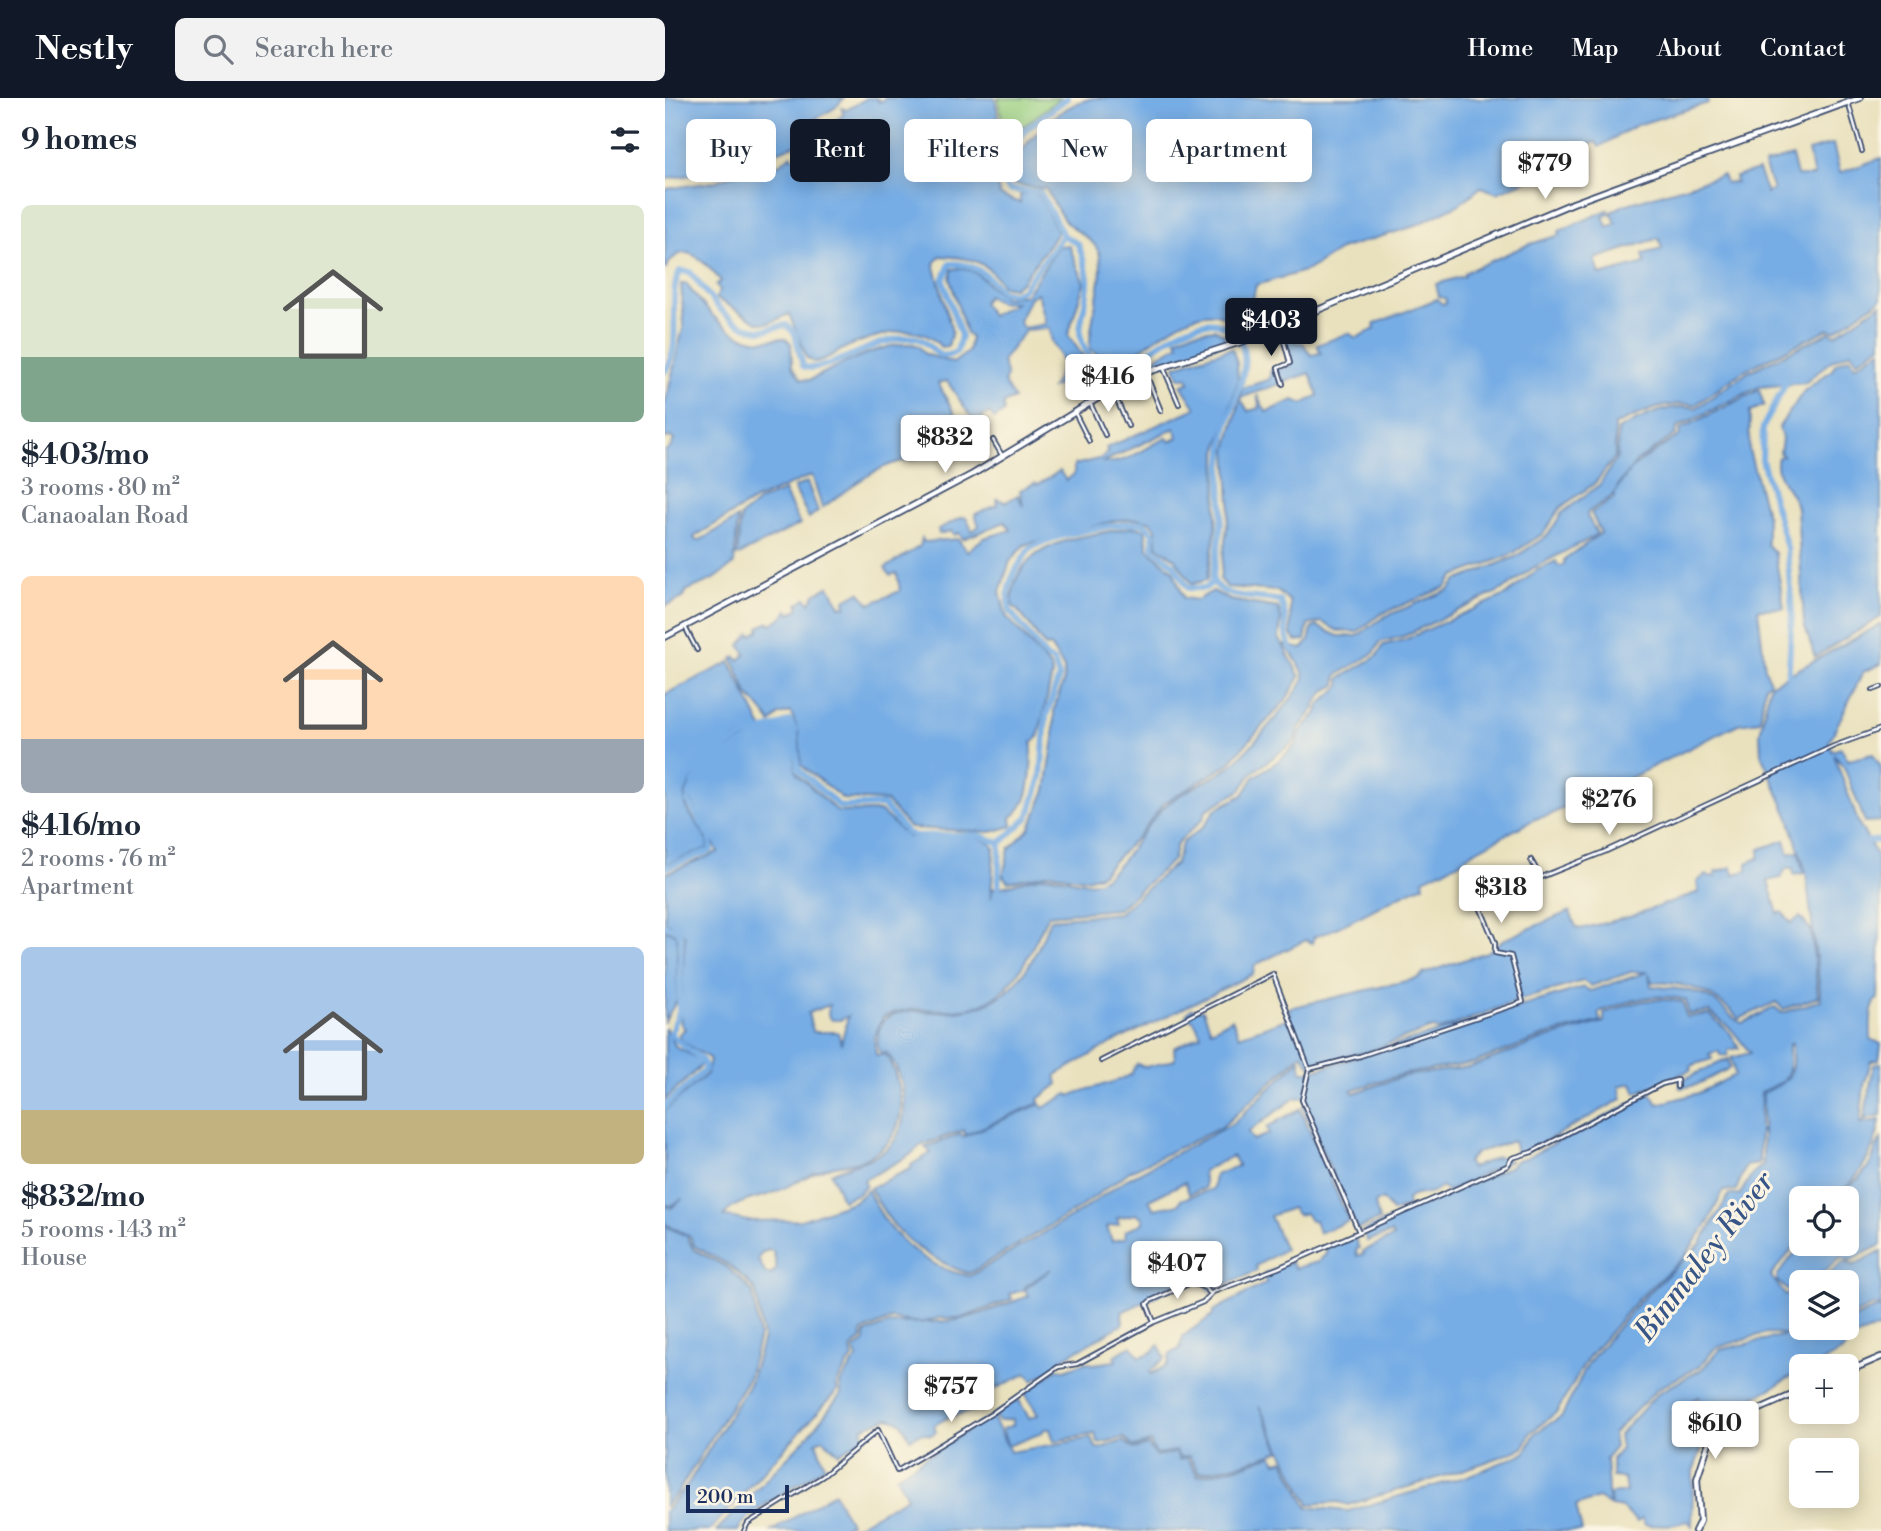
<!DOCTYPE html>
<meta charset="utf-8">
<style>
body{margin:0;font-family:"Libre Bodoni",serif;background:#f2f2f3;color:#1f2937;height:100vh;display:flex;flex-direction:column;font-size:26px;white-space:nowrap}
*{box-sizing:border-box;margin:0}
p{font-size:23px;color:#747a83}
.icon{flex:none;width:38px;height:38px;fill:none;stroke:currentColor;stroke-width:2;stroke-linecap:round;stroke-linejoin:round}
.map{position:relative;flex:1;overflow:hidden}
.drawer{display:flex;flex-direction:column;background:#fff;width:665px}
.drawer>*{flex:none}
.top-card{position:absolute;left:21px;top:21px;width:665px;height:63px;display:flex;gap:14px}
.controls{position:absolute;left:1124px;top:1088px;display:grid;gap:14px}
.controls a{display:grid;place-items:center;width:70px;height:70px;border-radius:10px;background:#fff;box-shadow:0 4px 18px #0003;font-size:35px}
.scale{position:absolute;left:21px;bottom:18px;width:103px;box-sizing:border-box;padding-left:7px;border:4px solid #1b2f5e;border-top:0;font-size:19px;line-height:24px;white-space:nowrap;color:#1b2f5e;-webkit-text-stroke:5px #fcf5e5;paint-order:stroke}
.price{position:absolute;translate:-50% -60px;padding:0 16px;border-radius:7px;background:#fff;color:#222;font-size:23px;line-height:46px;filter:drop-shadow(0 2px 4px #0008)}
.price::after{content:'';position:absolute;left:50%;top:42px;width:21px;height:16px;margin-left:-10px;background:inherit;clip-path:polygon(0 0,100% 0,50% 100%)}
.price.active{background:#111827;color:#fff}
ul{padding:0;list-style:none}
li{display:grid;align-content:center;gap:14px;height:371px;padding:0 21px}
li span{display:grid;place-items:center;height:217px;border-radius:10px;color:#555}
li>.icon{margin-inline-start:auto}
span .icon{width:126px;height:126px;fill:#fffc;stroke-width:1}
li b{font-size:30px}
h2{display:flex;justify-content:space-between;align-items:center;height:84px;padding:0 21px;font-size:30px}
.tag{padding:0 24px;border-radius:10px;background:#fff;box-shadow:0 4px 18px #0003;font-size:24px;line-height:63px}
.tag.active{background:#111827;color:#fff}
header{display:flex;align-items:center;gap:42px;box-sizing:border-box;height:98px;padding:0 35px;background:#111827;color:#fff}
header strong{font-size:33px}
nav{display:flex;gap:38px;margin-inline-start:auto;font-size:24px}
.search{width:490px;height:63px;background:#f2f2f3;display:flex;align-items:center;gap:18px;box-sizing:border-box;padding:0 24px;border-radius:10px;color:#747a83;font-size:26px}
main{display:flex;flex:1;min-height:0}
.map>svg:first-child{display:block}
</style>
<header>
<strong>Nestly</strong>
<div class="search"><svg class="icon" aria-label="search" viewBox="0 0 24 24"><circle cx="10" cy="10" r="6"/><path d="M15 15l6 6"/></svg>Search here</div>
<nav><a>Home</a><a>Map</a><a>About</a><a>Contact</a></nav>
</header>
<main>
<section class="drawer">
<h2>9 homes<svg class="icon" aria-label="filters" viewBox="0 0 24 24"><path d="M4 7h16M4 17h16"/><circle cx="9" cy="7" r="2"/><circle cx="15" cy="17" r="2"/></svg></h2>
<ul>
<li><span style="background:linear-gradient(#dfe7d0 70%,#7fa58c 0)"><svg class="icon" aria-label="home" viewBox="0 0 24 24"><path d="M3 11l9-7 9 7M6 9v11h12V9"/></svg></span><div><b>$403/mo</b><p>3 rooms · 80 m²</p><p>Canaoalan Road</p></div></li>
<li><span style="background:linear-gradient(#ffd9b3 75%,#9aa5b1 0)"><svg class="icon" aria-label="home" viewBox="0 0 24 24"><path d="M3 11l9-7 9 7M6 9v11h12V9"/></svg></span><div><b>$416/mo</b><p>2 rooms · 76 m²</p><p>Apartment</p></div></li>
<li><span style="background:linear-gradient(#a9c7e8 75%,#c2b280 0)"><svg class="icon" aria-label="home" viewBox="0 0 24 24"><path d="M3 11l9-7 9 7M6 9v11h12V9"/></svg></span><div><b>$832/mo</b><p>5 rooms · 143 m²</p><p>House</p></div></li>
</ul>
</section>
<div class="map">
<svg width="1216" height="1433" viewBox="0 0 1216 1433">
<rect width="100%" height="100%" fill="#fcf5e5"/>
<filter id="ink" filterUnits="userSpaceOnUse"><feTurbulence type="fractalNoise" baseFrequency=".0143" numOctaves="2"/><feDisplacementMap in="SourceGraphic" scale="14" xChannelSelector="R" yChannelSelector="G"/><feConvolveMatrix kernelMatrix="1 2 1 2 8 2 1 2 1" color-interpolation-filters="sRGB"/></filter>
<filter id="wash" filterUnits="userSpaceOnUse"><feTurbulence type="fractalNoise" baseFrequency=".00686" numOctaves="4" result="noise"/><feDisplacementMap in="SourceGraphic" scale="28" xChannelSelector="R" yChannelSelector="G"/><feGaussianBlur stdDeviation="1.57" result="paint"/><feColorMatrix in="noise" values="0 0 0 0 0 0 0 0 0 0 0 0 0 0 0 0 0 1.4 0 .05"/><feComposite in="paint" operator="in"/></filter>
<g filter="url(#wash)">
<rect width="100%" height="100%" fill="#e9e1bd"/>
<path fill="#98cf81" stroke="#5a7f70" stroke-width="2" d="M333,0H395L359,28L353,26L345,33H339Z"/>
<path fill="#77ade5" stroke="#496ea2" stroke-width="2" fill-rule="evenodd" d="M0,0H179L170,10L141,26L140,43L106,56H92L57,72L0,81Z
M202,0H212L214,4L221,0H330L335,29L316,40L315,50L336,53L333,34L346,33L354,26L359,29L349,48L340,53L339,63L331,66L328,73L335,97L355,105V97L366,94L374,97L393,134L357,183L348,190L337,188C321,161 305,160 275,158L269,165L287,234L283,248L276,249C253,222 217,236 189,246C174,251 165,262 149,264L142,260L124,216L104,225H94L51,200L55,192L51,187L56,183C40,164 18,137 0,172V91L48,84L94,68H111L127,57L130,63L154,45L158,31L178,17L177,10L181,12Z
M429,0H1042L1043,5L972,27L934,49L931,44L909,51L911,61L832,95L816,89L795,106L747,129L678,150L643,172L591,187L588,200L563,221C533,200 487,246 462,260C455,263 448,262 440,262L425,251C423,224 440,184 435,158C431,141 412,135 401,124C393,115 387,101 381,91L347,86L344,78C354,46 395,6 429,0Z
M1168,46L1175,75L1216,60V201L1170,233L1163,231L1080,272L1030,307C1003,302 974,316 950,327V359L930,385L895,410L879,435L845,457L789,478L781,489L716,516L692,534L673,533L657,524L643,527L640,542L631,543L626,537L625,503L612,493L562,489L555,481L565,406L562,351L578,290L605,281V272L626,268L617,233L626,232L630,244L638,245L646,257L656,255L652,247L684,235L691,240L710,231L709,226L772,201L777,206L781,205L780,200L774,199L771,186L799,178V175L862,147L895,137L894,133L943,112L944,116L938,119L943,129L951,125L946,114L959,107L1058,77L1061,85L1071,84L1070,79L1093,72L1102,95L1108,92L1099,66L1127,58L1132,78H1149L1143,53ZM994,140L997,151L978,156L980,165L935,177L930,161ZM645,275L653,297L638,306L629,302L601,314L592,297L595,310L583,313L575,300Z
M404,147L419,185L403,237L427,271L425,274L387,290C410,251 384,258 385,230L361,232L337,263L342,278L339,284L349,301L338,306L339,314L329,321L325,315L317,318L321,326L313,330L282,283L273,285L295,326L290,332L282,319L266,329L262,339L251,344L259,358C249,364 242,361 233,364C205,372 181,393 157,410L147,377L90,402L29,439L31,443L37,441L73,420L69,466L51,480L21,493L18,500L0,508V353L6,349L9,342L6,339L0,340V306L19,226L16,186H21C38,207 60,238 90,242C99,244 110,240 119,240L126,245L127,268L136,281L145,282C168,270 230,238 254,248L260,256L288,265L303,254L306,239L301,235L285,181L287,171C316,167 321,189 340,200L361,197L394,148ZM373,195L381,226L358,230L354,223L365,199ZM322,198L335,205L352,204L326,218L318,205Z
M1216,206V247L1192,263L1186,254L1166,263L1140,285L1094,289L1012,329L1011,336L971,364L946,399L923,414L922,418L932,435L926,440L868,470L841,490L739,538L715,544L709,555L672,577L671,587L661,592L650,606V610L633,631L630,643L587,675L576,692L541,712L538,721L512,745L508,762L453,811L383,817C360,865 343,914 281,912C258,911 239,909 218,919L209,940L211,957H221L224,961C243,1002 243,1046 193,1063C181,1067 168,1067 156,1072C138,1079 120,1092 102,1097C89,1101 66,1105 59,1118L83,1123L136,1122L190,1103L203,1092C221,1134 258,1170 305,1178L411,1116L462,1081L569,1025L635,961L637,974H643L919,889L925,893L982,874H966L926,888L918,883L855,902L775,932L767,930L704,953L645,967L637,956L557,1029L465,1073L411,1112L305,1175C295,1174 285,1168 275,1163C240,1145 223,1124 205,1090L247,1070L246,1067L266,1055L260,1049L296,1036L298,1039L375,1006L378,1010L403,996L405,998C419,990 456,985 466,976C468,973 469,969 472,966L481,969L510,962L509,950L536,937L529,923L521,917L526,911L538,912L546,932L567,921L574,938L625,920L624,910L754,880L757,876L822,854L840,841L905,813L911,829L915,831L964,819L1034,794L1032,784L1040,777L1051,779L1050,774L1067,769L1069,776L1082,773V765L1094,760L1095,751L1120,742L1124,756L1133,753L1139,775L1129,777L1128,770H1121L1116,780L1103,783L1113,816L1117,814L1126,825L1135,819L1146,832L1153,899L1118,911L1111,904L1074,921C1050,893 1023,885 987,884L984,876L986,888C1009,891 1031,890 1051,904C1061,910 1066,922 1078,925L1110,909L1117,915L1156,902L1141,775L1124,720L1096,656L1095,636L1105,587L1216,526V566L1198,574L1164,644L1167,653L1176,650L1183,662L1208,656L1216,669V723L1200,724L1179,669L1169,657L1194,726L1211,756L1216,796L1213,900C1204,910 1206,928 1206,941L1216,946L1214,962L1206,963L1199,988L1195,1025L1215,1022C1211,1050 1190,1095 1158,1101C1151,1102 1143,1101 1136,1101C1136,1119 1136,1135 1127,1151C1121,1161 1112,1167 1106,1178L1120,1197L1136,1194V1230H1142L1121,1236L1101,1235L1050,1250L1035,1268L992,1291L948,1336L950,1349L941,1360L944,1407L933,1400L911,1408L917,1433H182L242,1399L231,1378L327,1317L345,1354L426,1340L432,1351L458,1343L469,1351L483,1347L491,1358L511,1355L514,1362L522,1360L533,1378L577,1368L607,1357L611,1364L619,1362L642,1409L683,1413L803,1378L860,1355L870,1335L897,1318L923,1265L974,1204L1035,1146L1064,1097L1075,1096L1087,1076L1098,1067V995C1129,981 1128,977 1127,945H1124V972L1119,983L1096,994L1094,1066L1081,1068L1071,1092L1058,1093L1044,1123L1019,1159L971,1203L922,1261L892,1314L866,1334L858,1350C802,1373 741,1389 683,1407L673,1404L644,1406L594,1308L615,1353L576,1366L534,1375L524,1358L515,1360L511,1353L491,1356L485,1344L469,1349L459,1340L433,1345L430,1336L389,1343L385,1331H379L377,1335L343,1348L337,1331L348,1327V1321L334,1323L329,1316L354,1302L364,1320L373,1317L360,1295L392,1271L400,1272L421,1264L428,1266L451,1263L449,1258L466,1248L475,1259L488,1254L494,1247L500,1260L485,1273L486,1276L503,1267L505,1256L515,1250L518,1238L548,1217V1213L601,1185L599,1176L626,1164L630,1170L653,1164L662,1155L660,1151L689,1138L694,1150L691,1152L692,1158L699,1156L698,1153L728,1139L726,1135L702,1143L698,1133L844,1069L852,1062L861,1060L986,995L993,1006L1034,995L1070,977L1066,960L1085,955L1067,932L1044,913L1023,916L1021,902C985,894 970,902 936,913L933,916L936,923L882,937L808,965L739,976L686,992L689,995L739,978L806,969L881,940L939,924V915C967,905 988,897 1018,904L1021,919L1044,916L1065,935L1074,950L1063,952V957L1056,958L1053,953L1044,956L1047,961L1025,968L1026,972L971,995L967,985L954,988L957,1001L861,1054L852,1056L848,1043L811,1055L802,1064L806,1070L833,1059L845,1063L784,1093L776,1089C766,1099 751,1093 742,1101L743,1108L728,1114L717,1101L710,1106L714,1122L692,1131L638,1009L643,1005L641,999L630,1000L583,1034L588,1042L604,1036L602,1029L635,1011L684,1123L654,1135L650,1122L645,1123L640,1115L633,1117L627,1110L605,1118L620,1151L591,1168L592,1173L545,1194L531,1167L517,1177L520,1184L457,1214L458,1226L394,1263L392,1268L368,1283L362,1275L304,1304L308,1313L286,1318L269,1327L271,1334L266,1337L257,1335L245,1341L236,1324L223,1320L197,1330L200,1339L174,1355L158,1341L151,1344L160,1368C142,1384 79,1413 73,1433H51L143,1338L176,1296L175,1285L192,1260L189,1252L200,1243L199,1236C209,1232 221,1225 231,1225C252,1223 275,1226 297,1221C320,1216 342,1205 364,1198L360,1191L386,1171L361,1188L359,1192L345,1196L347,1201L297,1220H274L255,1225L226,1221L196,1234L197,1241L186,1251L188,1259L172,1284V1293L44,1433H0V1413L21,1389L85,1284L98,1240L91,1194L81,1182L64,1167L29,1148L25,1138L0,1126V1108L7,1110L18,1100L6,1108L0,1106V1012L42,976L45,961L15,942L14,936L20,931L16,926L15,916L20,838L0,823V776L53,754L25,701C32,657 87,634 125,626C137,642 125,661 132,676L173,714L215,713L243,739L311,738L326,745L329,751L326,800L328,790C348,789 365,778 385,778C401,779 423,790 437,781C464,763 477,729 500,708C520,690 549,683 569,665C581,654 638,592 639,579C639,570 625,554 620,547L637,551L644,543L647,530L652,528L673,538H692L719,519L784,492L791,483L850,459L883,437L897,415L934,387L952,360L953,332C977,319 1004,305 1031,310L1083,274L1165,234L1170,237ZM164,907L163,917L167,922H176L183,918L176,946L173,934H148L143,915ZM567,1058L573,1068L550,1077L548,1091L515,1102L514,1106L489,1111L484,1102L520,1084L524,1096L540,1090L538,1073ZM471,1116L477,1119L478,1125L460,1133L461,1140L447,1143L442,1129L454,1126L452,1120ZM103,1152L108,1153L112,1170L106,1177L100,1175L93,1161L96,1155Z
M550,231L560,237V245L487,268L485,263L514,246L511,241L527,234Z
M567,250L572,265L573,283L552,354L551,431L542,482L527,486L511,462L492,448L491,430L484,423L473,421L452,422L359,447L345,463L335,494L341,518L386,570L387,577L373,640L367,644C366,667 369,705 346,719L347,728L326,734L245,730L221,703L178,701L136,667L134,636L126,614L114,617L106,625C99,614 92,607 84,598C79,591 74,572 67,561L71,559L74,562L81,556L75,547L85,535L87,537L95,532L94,529L104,524L106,526L119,518L123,512L125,516L134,510L133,506L141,500L145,505L150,496L164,488L175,508L181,509L180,502L194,494L205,506L235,493L232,475L225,477L220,470L255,448L257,440L259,444L293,441L302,453L319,440L346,432L340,424L298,441L294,435L289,437L286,433L274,436L273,431L298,419L302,420L307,433L314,428L310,416L332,407V401L341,404L353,397L358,408L355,392L370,385L372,387L395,373L401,383L409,376V367L437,360L443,354L441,350L531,310L516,287L524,285L523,280H514L510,268ZM510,330L513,339L505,344L502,340C481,348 462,367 438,364Z
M1216,252V519L1150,559L1139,526L1132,410C1128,391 1107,380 1113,359L1118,358L1115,355L1117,341L1114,329L1139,293L1167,272L1170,266L1185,259L1190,268Z
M1094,292L1099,307L1085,314L1084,352L1102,419V446L1110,455L1119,510L1093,511L1100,570L1105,584L1100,588L1095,623L1073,626L943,691L925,695L885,717L870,721L808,754L794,765L758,781L759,787C720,802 688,826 649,839L647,845L641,842L590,867L588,876L445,946L391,977L393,986L374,1001V1005L300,1037L299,1032L256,1047L245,1057L199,1082L201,1087L193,1096L177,1102L166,1075C185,1066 205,1064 222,1051C248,1029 242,977 221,954L216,956C209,946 213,932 219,922C236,910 252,913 271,914C340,915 363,880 385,821L454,815L511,765L517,745L538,729L551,711L578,697L589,679L616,661L632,645L634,635L652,615L654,607L675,588V580L712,558L718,547L739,542L841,497L872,472L891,463L893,468L899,467V462L936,435L926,415L948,401C954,371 992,353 1015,337V331Z
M142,384L153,413L144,420L129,390Z
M119,393L135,426L72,458L76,418L94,403Z
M468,429L480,431L483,451L508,473L519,500L532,502L548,493L565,502L613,510L616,521L614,540L635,579L620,603L562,667L499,705L473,738L435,777L421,781L385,775L343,784L338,778L344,751L365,730L381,692L389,640V612L399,582V570L385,548L381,549C370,537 361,519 347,507C346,441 420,439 468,429Z
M65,564L98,632C89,634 79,636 71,640C57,648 18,685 20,702C22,719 42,732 43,750L0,767V596Z
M0,831L12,837V902L0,923Z
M0,929L11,949L36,962L37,967L0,1002Z
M1063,961L1065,970L1031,987L1015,990V983Z
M1216,965V1017L1199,1021L1209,967Z
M1216,1041V1147L1184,1163L1176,1159L1145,1185H1136V1190L1123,1193L1112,1183V1178L1131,1153L1136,1140V1146H1181V1101H1167C1181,1093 1191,1084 1201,1072C1209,1064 1209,1050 1216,1041Z
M0,1128L22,1138L28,1151L62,1169L78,1184L88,1195L94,1238L83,1280L13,1394L0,1408Z
M1216,1153V1208L1208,1207L1181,1222V1185H1151L1178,1164L1189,1167Z
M1210,1210H1216V1229L1192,1238L1176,1254L1152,1267L1136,1269V1272C1106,1292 1072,1311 1036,1314L1034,1299L1028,1302L1029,1314L1018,1319L1028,1344L1040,1342L1028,1373L1027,1428L1023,1423L1003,1428L980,1427L977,1421L972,1424L957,1410L946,1408L945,1396L961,1394L959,1380L947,1379V1361L956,1351L954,1337L993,1295L1037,1271L1054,1252L1152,1230H1181V1225Z
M169,1395L185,1425L173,1433H107Z"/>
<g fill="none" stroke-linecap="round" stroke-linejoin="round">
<path stroke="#77ade5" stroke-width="6" d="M398,137L413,146C417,158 423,171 423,184C422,219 401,236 432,266C465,276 490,245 518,232C531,226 546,221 559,228C600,249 568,300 561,331C559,341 558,352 557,363C555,379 557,395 557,411C556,435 552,457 547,480C556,504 594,497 615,503C625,520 615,536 628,553
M398,137L375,94L344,92L334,76L361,31L402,0
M0,273C20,241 0,202 15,173L25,174C44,197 61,229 95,232C104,232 113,228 122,227L130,236L138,268C152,277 201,249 219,244C229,242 241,238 251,240C270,244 269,268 292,253L296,238L278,182L285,166C308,164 323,177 336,194L348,196L357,192L398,137
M1123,586L1127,514L1122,450L1097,362L1098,329L1123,281
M1198,744L1216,742
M0,770L46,752L45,740L23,703C27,677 51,653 74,641C90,633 109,631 125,623L130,632L133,671L175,709L218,707L242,735L250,738L313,737L335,745
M333,798L335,745L363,719L376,679L381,618L394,579L389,564L381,559L345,513C338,489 350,472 363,453C377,437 456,425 479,425L488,435V450L509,467L523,490H540L548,484
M0,827L13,833L16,840L14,914L6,935C15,950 41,957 40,972L0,1008"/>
</g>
</g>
<g filter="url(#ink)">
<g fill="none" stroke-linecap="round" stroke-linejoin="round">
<g stroke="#3a4a6c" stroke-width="6">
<path id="street" d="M1183,4L1197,53
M615,229L625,265L613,270L618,286
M499,271L514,306
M481,276L496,313
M448,293L463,328
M425,305L440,337
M410,315L424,343
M328,342L338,359
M20,529L32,552
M1208,592L1216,589
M866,762L875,778
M436,963L608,876L644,971L637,1002L694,1134L842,1068L847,1060L867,1054L997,986L1012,982V989
M644,971L695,958L858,904L846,858L830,855V845L813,804L939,754L1169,648L1216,631
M489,1224L482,1206L485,1203L526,1185L540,1190L545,1195
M79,1433L83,1425L158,1378L213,1332L232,1373L326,1316L393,1269L412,1266L489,1224L538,1204L548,1194L613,1170L694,1134"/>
</g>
<g stroke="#3a4a6c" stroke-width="8">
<path id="secondary" d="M0,539L308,376L435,299L486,273L579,243L908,105L1195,0
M1181,1274L1216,1259
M1030,1433L1035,1423L1032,1381L1046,1338L1079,1318L1136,1293"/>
</g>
<use href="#street" stroke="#fff" stroke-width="2.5"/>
<use href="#secondary" stroke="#fff" stroke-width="4.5"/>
</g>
</g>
<g text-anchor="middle" stroke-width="6" stroke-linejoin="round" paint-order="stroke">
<g font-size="30" font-style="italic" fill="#375586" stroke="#fcf5e5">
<text transform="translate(1039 1158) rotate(-52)" y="10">Binmaley River</text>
</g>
</g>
</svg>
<div class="controls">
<a><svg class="icon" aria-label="locate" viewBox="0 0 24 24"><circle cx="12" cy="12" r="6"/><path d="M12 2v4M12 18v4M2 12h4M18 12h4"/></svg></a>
<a><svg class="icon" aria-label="layers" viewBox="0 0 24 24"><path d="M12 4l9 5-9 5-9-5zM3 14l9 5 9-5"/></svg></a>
<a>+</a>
<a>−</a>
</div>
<div class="scale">200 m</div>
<b class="price" style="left:880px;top:103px">$779</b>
<b class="price active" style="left:606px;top:260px">$403</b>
<b class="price" style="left:443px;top:316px">$416</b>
<b class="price" style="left:280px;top:377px">$832</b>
<b class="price" style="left:944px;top:739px">$276</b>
<b class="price" style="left:836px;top:827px">$318</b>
<b class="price" style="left:512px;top:1203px">$407</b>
<b class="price" style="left:286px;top:1326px">$757</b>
<b class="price" style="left:1050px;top:1363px">$610</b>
<div class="top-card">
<a class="tag">Buy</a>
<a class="tag active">Rent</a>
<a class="tag">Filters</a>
<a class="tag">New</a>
<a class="tag">Apartment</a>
</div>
</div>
</main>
